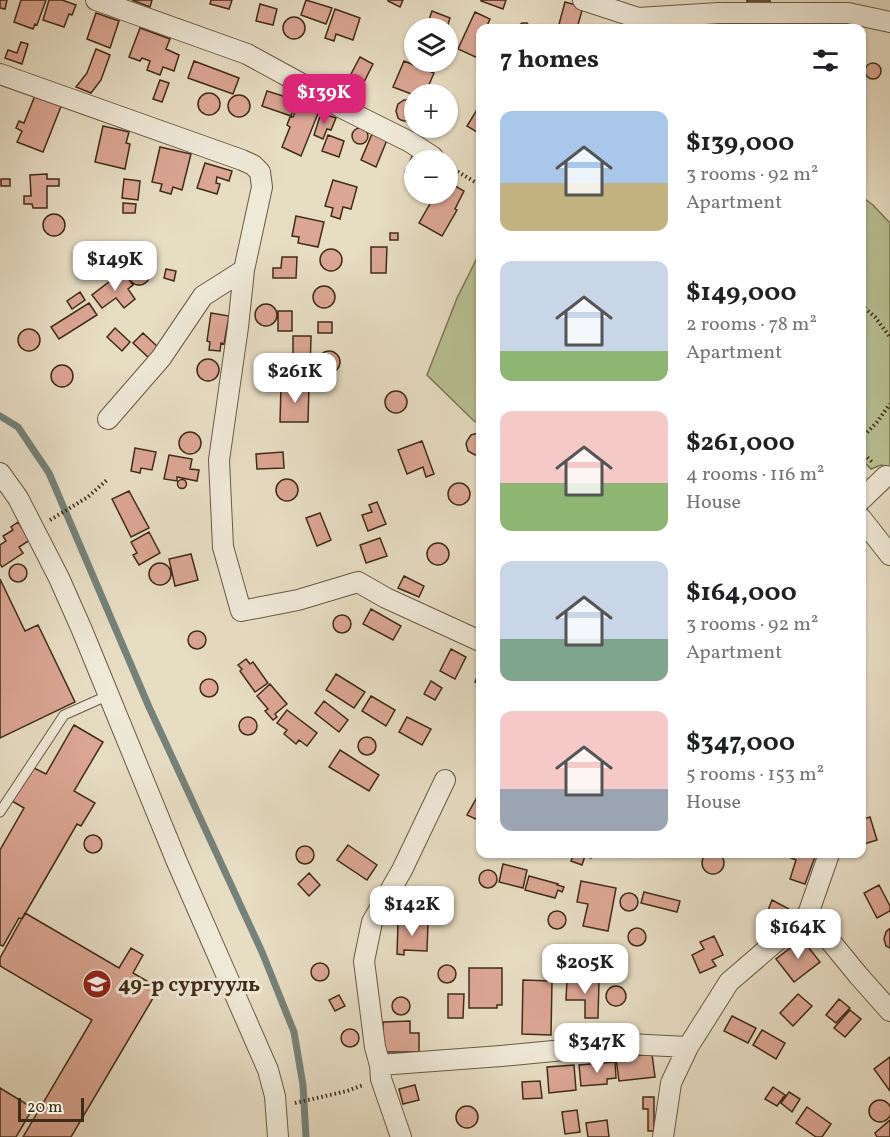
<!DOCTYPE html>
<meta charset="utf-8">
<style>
body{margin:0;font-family:Vollkorn,serif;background:#f2f2f2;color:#202124;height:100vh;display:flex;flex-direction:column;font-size:22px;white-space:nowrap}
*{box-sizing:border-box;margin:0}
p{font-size:20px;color:#757577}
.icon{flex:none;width:33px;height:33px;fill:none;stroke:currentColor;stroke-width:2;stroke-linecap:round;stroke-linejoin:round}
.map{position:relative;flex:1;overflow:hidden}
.drawer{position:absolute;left:476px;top:24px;width:390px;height:834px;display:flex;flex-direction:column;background:#fff;border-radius:12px;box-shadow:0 2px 4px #0004}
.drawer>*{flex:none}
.buttons{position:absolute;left:404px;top:18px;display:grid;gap:12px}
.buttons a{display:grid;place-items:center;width:54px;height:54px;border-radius:50%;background:#fff;box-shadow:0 2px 4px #0004;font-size:30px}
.scale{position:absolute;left:18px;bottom:15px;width:66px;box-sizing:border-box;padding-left:6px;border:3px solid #402d18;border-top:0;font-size:16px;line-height:21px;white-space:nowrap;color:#402d18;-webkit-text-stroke:4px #efe9d8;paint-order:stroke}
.price{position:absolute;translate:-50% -51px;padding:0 14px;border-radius:12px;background:#fff;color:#222;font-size:20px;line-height:39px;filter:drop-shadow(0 2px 3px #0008)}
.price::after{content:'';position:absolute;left:50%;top:36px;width:18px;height:14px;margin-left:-9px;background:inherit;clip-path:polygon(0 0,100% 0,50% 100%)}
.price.on{background:#db2777;color:#fff}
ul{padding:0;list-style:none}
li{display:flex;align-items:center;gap:18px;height:150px;padding:0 24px}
li span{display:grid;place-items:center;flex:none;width:168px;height:120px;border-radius:12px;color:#555}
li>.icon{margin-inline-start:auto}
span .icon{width:72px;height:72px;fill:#fffc;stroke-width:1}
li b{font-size:26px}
h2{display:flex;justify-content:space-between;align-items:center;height:72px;padding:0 24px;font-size:26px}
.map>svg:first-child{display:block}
</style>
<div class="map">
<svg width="890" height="1137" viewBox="0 0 890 1137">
<rect width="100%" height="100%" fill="#e7ddc3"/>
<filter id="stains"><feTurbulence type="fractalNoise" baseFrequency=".00333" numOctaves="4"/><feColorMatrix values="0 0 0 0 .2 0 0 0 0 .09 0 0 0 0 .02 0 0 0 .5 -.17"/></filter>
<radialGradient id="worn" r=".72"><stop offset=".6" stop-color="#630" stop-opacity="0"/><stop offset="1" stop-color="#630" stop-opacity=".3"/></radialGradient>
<path fill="#b8c092" stroke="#7c7655" stroke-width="1.5" d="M861,196L873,205L890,223V467L881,465L871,469L861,459Z
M480,252V425L473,420L427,375L457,298Z"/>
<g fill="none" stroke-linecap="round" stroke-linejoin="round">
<path stroke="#758279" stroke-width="7" d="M0,416L18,427L49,473L149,707L262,952L294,1032L303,1085L306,1137"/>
</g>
<path fill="#dba694" stroke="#402d18" stroke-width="1.5" d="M0,0H7L5,9L0,8Z
M21,0H46L37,25L35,24L33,29L14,22Z
M49,0H62L76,5L72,15L69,14L64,27L43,20Z
M132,0H152L150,7Z
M211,0H232L229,9L210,4Z
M306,0L332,8L326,24L301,15Z
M388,0H403L400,7L388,1Z
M481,0H506L503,9L481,1Z
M747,0H770V2H747Z
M565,2L583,7L577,28H558Z
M260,4L277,9L273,25L256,21Z
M335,9L360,18L353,40L336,34L334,41L325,38Z
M432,11L450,18L447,28H426Z
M475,12L490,19L486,28H487H480V59L458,49Z
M96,13L119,21L110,48L87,39Z
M283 28a11 11 0 1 1 22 0a11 11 0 1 1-22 0Z
M522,23H527L531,28H516Z
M140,28L170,39L166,49L179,55L174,71L163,67L160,75L147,70L150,61L142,58L140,61L129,57Z
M21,42L28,44L22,64L5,58L8,50L17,53Z
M96,49L110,55L101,80L91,93L76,87L87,73Z
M360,57L373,64L363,84L349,78Z
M194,61L239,78L233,94L188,78Z
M404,61L434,73L425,94L414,95L393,87Z
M865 71a8 8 0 1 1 16 0a8 8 0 1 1-16 0Z
M160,80L169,83L162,102L153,99Z
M267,91L296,100L291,116L262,106Z
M198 104a11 11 0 1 1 22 0a11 11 0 1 1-22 0Z
M36,93L62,104L43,152L17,142L22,131L16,128L19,121L24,123Z
M228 106a11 11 0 1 1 22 0a11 11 0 1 1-22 0Z
M301,98L321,106L301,156L282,147L290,127L287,125L290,117H293Z
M404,100H411L414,102V119L408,122L401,120L398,118L396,111L398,104Z
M480,105V134L467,126Z
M321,113L336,118L331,130L327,129L323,139L314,135Z
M103,126L129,132L126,143L130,144L125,169L95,162Z
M352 136a8 8 0 1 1 16 0a8 8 0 1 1-16 0Z
M372,134L387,140L376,167L361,160Z
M328,135L344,141L339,157L322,151Z
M160,147L191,154L182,190L173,187L171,194L160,191L162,184L152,182Z
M414,152L430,160H414V177L405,172Z
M205,163L232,171L229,181L217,177L216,183L220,184L217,194L197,188Z
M47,174V179H59V186H47V208H33L32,204H24V196H31L30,175Z
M1,179H10V186H1Z
M124,179L140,181L138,200L122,198Z
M333,180L357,187L351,209L343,207L340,219L331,216L333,208L325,206Z
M450,183L464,191L455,209L457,210L442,236L419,223L434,197L440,200L444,194H447V188Z
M123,203L136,204L135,213H123Z
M43 225a11 11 0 1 1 22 0a11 11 0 1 1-22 0Z
M296,216L324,222L318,247L298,243L299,237L292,236Z
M390,233H398V240H390Z
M94,243L123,254L114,277L104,273L106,267L88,260Z
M371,247H387L386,273H371Z
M320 260a11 11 0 1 1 22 0a11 11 0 1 1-22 0Z
M282,257H297L296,278H273V268H281Z
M128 274a11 11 0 1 1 22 0a11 11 0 1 1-22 0Z
M166,269L176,271L174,281L164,278Z
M123,271L133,285L128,289L135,299L124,308L116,298L102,308L92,295Z
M313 297a11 11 0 1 1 22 0a11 11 0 1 1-22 0Z
M80,292L85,300L72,309L67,301Z
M89,303L97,315L59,339L51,327Z
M255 315a11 11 0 1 1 22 0a11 11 0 1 1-22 0Z
M278,311H292V331H278Z
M211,313L229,316L224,344L221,343L220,351L209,350L210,342L207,341Z
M318,322H332V333H318Z
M115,328L130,342L122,351L107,337Z
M18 340a11 11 0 1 1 22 0a11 11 0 1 1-22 0Z
M143,333L160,349L150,359L133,343Z
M293,336H311L310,373L286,372V363H293Z
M318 362a11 11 0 1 1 22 0a11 11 0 1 1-22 0Z
M197 370a11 11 0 1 1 22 0a11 11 0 1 1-22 0Z
M51 376a11 11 0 1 1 22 0a11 11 0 1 1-22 0Z
M281,386H309L308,422H280Z
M385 402a11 11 0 1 1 22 0a11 11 0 1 1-22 0Z
M179 443a11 11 0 1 1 22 0a11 11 0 1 1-22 0Z
M478,433L480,434V455H475L468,451L466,444L467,441L471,435Z
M422,441L434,474L426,477L423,467L407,474L398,450Z
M135,448L156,452L152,470L141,468L140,473L131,471Z
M283,452L284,468L257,469L256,454Z
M169,455L192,459L190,469L199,470L197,481L177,477V481L164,479Z
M276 490a11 11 0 1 1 22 0a11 11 0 1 1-22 0Z
M177.5 484a4.5 4.5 0 1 1 9 0a4.5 4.5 0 1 1-9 0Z
M448 494a11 11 0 1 1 22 0a11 11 0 1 1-22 0Z
M129,491L149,528L131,537L112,499Z
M377,502L386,524L368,531L362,515L372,512L369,505Z
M320,513L331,540L317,546L306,518Z
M18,522L30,540L19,547L23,553L2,567L0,564V545L6,541L3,536L13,530L11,527Z
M149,532L160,553L139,565L133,555L137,553L131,542Z
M380,538L387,556L366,563L360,545Z
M427 554a11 11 0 1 1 22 0a11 11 0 1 1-22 0Z
M191,554L198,580L175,586L169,559Z
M149 574a11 11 0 1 1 22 0a11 11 0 1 1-22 0Z
M9 573a9 9 0 1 1 18 0a9 9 0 1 1-18 0Z
M404,576L424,586L419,597L398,588Z
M0,579L25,631L38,625L75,702L0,738Z
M371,609L401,626L393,640L363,624Z
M333 624a9 9 0 1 1 18 0a9 9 0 1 1-18 0Z
M188 640a9 9 0 1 1 18 0a9 9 0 1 1-18 0Z
M451,649L466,657L455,679L440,671Z
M246,659L250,664L253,662L268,683L255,692L240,671L242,669L238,665Z
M480,669V684L475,682Z
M336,674L365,692L354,708L326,690Z
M200 688a9 9 0 1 1 18 0a9 9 0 1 1-18 0Z
M431,681L442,688L435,700L424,694Z
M270,684L287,704L275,714L277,717L273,720L265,711L268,709L257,696Z
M371,696L395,710L386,726L362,711Z
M324,701L348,720L339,732L315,713Z
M287,710L317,733L307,746L299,740L296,744L284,734L287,730L277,723Z
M239 726a9 9 0 1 1 18 0a9 9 0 1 1-18 0Z
M407,717L431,729L422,745L399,732Z
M74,725L103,742L74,791L95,803L81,826L77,824L22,919L19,918L3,946L0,945V850L24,808L12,801L32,767L46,774Z
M358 746a9 9 0 1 1 18 0a9 9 0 1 1-18 0Z
M340,750L379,775L369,791L329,767Z
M480,792V821L467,815Z
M870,817L877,840L861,845V820Z
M84 844a9 9 0 1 1 18 0a9 9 0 1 1-18 0Z
M348,845L377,865L367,880L337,860Z
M296 855a9 9 0 1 1 18 0a9 9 0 1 1-18 0Z
M702 863a11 11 0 1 1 22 0a11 11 0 1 1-22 0Z
M574,854H593L591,858L585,856L582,865L571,861Z
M790,854H816L805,884L790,879L796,860L789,857Z
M503,864L527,870L523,888L499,882Z
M479 879a9 9 0 1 1 18 0a9 9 0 1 1-18 0Z
M309,873L320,885L309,896L298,884Z
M529,876L558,884L557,885L564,887L562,892L558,890L555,898L525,890Z
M581,881L616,888L608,931L583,926L588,904L577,902Z
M879,885L890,906V911L877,918L864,893Z
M644,892L680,901L677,912L641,903Z
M620 902a9 9 0 1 1 18 0a9 9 0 1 1-18 0Z
M772,900L789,909L785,918L768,910Z
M548 920a9 9 0 1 1 18 0a9 9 0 1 1-18 0Z
M25,913L119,968L131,948L143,955L133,973L159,988L71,1137H23L92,1020L0,966V958Z
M398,922L428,923L427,951L404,950V955L397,954Z
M628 937a9 9 0 1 1 18 0a9 9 0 1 1-18 0Z
M889,929H890V948L886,946L884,939L886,932Z
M714,936L723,955L712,960L716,966L700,973L692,955L704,949L700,942Z
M802,939L820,962L794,982L776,959Z
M311 972a9 9 0 1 1 18 0a9 9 0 1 1-18 0Z
M438 974a9 9 0 1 1 18 0a9 9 0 1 1-18 0Z
M469,968H502V1005H497V1008H469Z
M523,980L552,981L551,1035L522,1034Z
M567,980L599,981L598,1018H585V1000H566Z
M606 996a10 10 0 1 1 20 0a10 10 0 1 1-20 0Z
M448,994H464L463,1018H448Z
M798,994L812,1006L793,1026L780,1013Z
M339,995L345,1006L335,1011L329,1000Z
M392 1006a9 9 0 1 1 18 0a9 9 0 1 1-18 0Z
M839,999L850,1008L836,1023L826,1015Z
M850,1010L861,1019L845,1037L834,1028Z
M732,1016L756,1028L748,1043L724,1031Z
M410,1021V1033H419V1052H383V1022Z
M341 1038a9 9 0 1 1 18 0a9 9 0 1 1-18 0Z
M762,1030L785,1043L776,1059L753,1045Z
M652,1054L655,1077L619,1081L616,1058Z
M890,1057V1091L874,1069Z
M615,1062L616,1078L607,1079V1084L581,1086L579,1065Z
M574,1065L576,1090L549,1093L547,1067Z
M540,1081L542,1098L523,1099L522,1082Z
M415,1085L419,1100L403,1104L399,1089Z
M773,1087L785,1095L777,1106L765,1099Z
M0,1088L33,1108L16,1137H0Z
M789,1092L800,1099L792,1112L781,1103Z
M643,1097H654V1131H648V1109H643Z
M869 1111a11 11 0 1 1 22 0a11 11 0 1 1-22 0Z
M456 1117a11 11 0 1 1 22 0a11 11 0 1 1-22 0Z
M807,1107L831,1124L822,1137H816L796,1123Z
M577,1110L580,1132L565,1134L562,1112Z
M607,1120L609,1137H588L586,1123Z
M890,1120V1137H877L875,1133Z"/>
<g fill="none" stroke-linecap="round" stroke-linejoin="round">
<g stroke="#6a5943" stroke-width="11">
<path id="service" d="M0,812L64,715L109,695"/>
</g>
<g stroke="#6a5943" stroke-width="22">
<path id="minor" d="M96,0L247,54L322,95L342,108L410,142L433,157
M583,0L638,18L719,13H848L890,22
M0,74L242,160L253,165L260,172L262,187L244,270L238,327L219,460L223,547L241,611L298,600L358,582L386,598L480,641
M108,419L161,358L203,296L244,270
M0,473L18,498L59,578L82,630L177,862L268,1070L275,1096L278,1137
M861,500L886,476
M861,518L890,555
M808,914L858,975L890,1011
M380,1065L501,1056L627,1044L688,1047
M401,1137L381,1079L380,1065L375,1047L364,961L372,922L402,870L445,780
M663,1137L671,1083L688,1047L729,982L808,914L829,854"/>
</g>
<path stroke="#402d18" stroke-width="4" stroke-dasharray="1.5 3" stroke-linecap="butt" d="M450,167L480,185
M861,305L875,317L890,337
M861,439L877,422L890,404
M861,451L873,463
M50,520L88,497L107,480
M295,1103L347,1091L363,1085"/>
<use href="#service" stroke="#efe9d8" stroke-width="9"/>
<use href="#minor" stroke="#efe9d8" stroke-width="20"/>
</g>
<defs>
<g id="school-disc" transform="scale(1.5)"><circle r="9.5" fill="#8f2418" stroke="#efe9d8"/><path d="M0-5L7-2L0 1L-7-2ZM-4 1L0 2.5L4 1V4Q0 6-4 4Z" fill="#fff"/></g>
</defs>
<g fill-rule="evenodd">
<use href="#school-disc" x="97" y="984"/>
</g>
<g text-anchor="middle" stroke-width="6" stroke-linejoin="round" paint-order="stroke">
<g font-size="21" font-weight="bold" fill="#402d18" stroke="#efe9d8" text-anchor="start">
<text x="118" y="991">49-р сургууль</text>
</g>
</g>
<rect width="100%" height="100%" filter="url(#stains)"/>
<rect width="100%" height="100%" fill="url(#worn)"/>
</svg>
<div class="buttons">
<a><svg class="icon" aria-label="layers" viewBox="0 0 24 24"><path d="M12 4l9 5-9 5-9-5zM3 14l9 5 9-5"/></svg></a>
<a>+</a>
<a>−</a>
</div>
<div class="scale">20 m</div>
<b class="price on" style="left:324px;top:125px">$139K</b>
<b class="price" style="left:115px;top:292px">$149K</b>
<b class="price" style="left:295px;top:404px">$261K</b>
<b class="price" style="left:412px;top:937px">$142K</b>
<b class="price" style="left:798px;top:960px">$164K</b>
<b class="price" style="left:585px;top:995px">$205K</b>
<b class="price" style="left:597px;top:1074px">$347K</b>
<section class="drawer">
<h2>7 homes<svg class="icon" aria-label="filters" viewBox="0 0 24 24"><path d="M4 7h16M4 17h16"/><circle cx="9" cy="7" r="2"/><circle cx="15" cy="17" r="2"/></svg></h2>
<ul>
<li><span style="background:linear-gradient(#a9c7e8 60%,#c2b280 0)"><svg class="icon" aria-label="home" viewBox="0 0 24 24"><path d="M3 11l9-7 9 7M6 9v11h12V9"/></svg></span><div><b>$139,000</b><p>3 rooms · 92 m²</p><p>Apartment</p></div></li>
<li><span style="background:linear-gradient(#c9d6e8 75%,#8fb573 0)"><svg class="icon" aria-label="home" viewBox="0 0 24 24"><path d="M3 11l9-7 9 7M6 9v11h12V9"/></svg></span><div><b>$149,000</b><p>2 rooms · 78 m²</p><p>Apartment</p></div></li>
<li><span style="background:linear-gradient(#f6c9c9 60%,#8fb573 0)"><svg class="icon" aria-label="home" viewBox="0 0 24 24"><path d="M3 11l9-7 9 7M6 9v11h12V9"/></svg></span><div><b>$261,000</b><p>4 rooms · 116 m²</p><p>House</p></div></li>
<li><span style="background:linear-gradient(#c9d6e8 65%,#7fa58c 0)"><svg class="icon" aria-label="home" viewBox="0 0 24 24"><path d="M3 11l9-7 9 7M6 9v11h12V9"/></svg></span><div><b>$164,000</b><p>3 rooms · 92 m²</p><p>Apartment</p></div></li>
<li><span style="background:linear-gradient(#f6c9c9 65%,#9aa5b1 0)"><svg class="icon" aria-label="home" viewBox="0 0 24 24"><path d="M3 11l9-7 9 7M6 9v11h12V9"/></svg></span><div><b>$347,000</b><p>5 rooms · 153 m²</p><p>House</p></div></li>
</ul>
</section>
</div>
